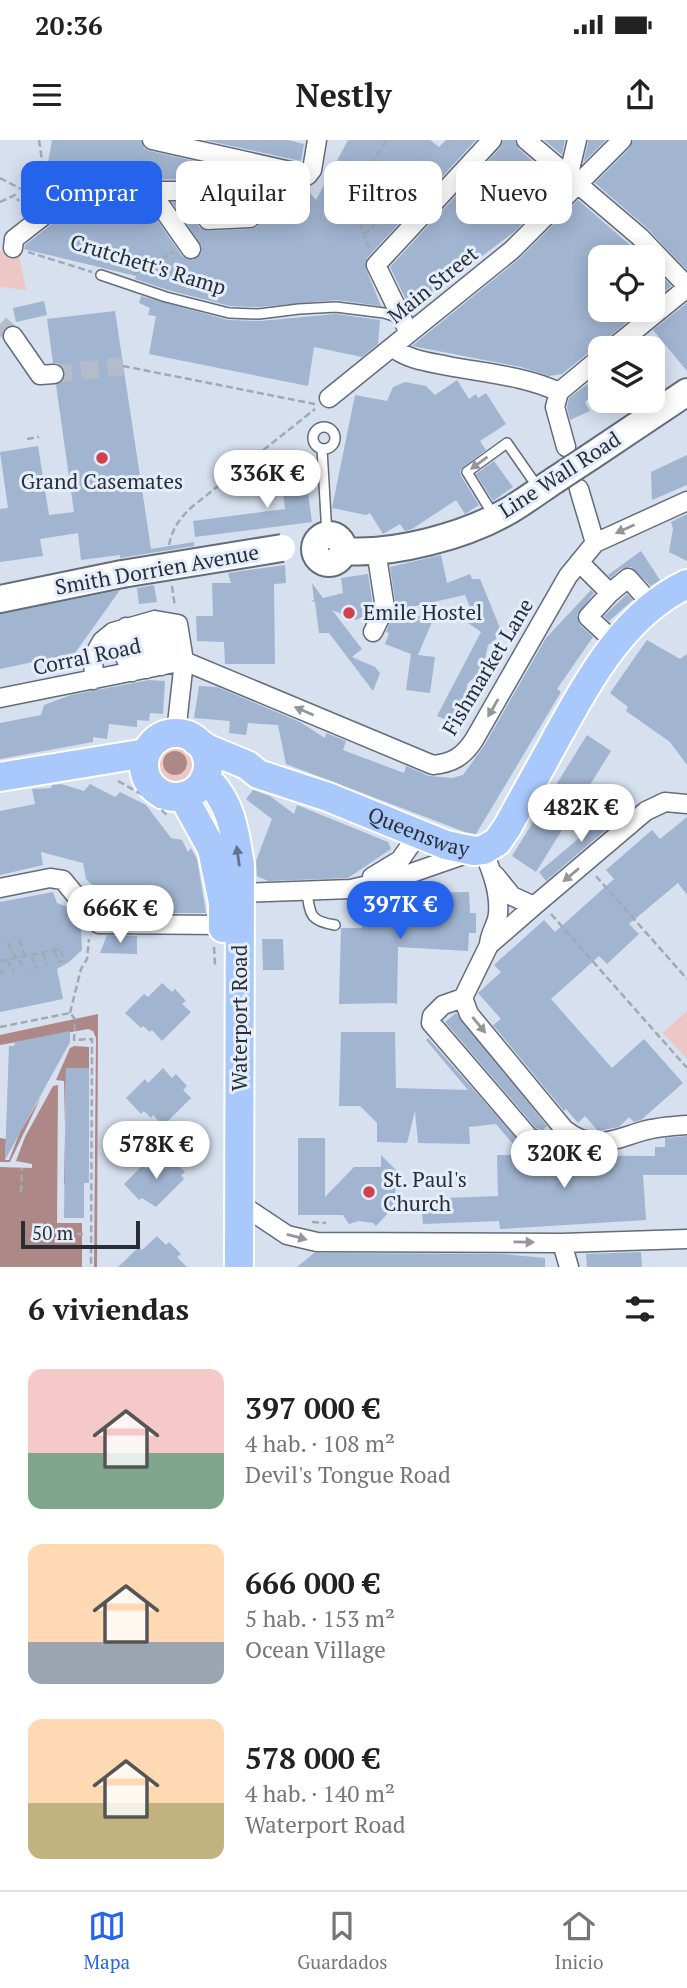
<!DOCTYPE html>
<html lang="es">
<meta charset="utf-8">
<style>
body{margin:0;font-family:"PT Serif",serif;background:#f2f2f2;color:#222;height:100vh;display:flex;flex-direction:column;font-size:26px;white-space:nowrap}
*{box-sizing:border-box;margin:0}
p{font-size:23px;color:#767676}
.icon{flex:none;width:38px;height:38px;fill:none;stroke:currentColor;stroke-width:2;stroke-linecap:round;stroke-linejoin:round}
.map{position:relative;height:1127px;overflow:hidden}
.details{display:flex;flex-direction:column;background:#fff;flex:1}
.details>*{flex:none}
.banner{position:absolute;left:21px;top:21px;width:646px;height:63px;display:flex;gap:14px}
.controls{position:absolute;left:588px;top:105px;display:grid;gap:14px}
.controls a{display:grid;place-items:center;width:77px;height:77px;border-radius:14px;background:#fff;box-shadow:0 4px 18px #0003;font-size:35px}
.scale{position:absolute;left:21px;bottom:18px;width:119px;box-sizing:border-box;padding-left:7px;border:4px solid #2a2e34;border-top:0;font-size:19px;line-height:24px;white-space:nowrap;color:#2a2e34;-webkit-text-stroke:5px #e3edfc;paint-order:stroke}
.price{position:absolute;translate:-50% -60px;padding:0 16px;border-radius:24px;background:#fff;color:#222;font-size:23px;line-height:46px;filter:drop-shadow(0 2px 4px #0008)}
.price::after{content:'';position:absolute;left:50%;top:42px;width:21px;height:16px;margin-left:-10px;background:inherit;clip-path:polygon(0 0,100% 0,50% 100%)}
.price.selected{background:#2563eb;color:#fff}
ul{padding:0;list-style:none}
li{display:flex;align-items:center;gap:21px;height:175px;padding:0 28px}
li span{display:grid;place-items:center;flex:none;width:196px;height:140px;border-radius:14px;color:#555}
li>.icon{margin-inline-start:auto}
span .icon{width:84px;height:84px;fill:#fffc;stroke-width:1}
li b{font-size:30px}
h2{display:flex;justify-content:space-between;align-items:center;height:84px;padding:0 28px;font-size:30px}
.pill{padding:0 24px;border-radius:14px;background:#fff;box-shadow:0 4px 18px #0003;font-size:24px;line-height:63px}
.pill.selected{background:#2563eb;color:#fff}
.status{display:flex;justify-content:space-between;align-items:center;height:49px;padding:0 35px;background:#fff;direction:ltr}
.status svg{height:19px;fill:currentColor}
header{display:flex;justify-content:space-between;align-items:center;height:91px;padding:0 28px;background:#fff;font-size:32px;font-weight:600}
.dock{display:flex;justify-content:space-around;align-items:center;height:98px;border-top:2px solid #e0e0e0;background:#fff;font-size:19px;color:#767676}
.dock a{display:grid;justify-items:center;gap:4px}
.dock .selected{color:#2563eb}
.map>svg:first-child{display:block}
</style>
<div class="status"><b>20:36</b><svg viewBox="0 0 49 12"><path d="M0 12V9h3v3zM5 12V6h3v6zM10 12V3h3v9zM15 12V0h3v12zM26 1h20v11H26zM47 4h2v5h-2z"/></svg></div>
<header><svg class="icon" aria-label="menu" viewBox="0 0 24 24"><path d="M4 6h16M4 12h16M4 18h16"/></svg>Nestly<svg class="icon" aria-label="share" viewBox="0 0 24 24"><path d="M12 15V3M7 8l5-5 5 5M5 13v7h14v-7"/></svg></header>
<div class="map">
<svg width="687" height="1127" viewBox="0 0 687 1127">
<rect width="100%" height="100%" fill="#d6e0ef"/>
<path fill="#ecc7c6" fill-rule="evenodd" d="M0,110L19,115L26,150L0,147Z
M176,602C224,612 176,669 157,633C149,617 161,604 176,602ZM171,612H179L187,620V628L178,635L170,634L164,629Z
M687,871V919L663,893Z"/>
<path fill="#ad8887" d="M163 623a12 12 0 1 1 24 0a12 12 0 1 1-24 0Z
M98,874L97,1127H0V895Z"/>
<path fill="#d6e0ef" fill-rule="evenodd" d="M88,889L93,891L96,898L94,1127H82V1083H57L58,945L53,946L25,997L16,1021L32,1024V1028L0,1027V1022H10L41,957L20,992L9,1020H5L6,999L0,998V905ZM74,906L89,907V928H66L65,987L64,941L56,940L70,908ZM65,997H84L80,1055L63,1054L69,1053L64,1044Z"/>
<path fill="#a1b4d0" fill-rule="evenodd" d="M52,0H141L144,8L150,11L270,38L107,40L82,45H44Z
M204,0H288L304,4L301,21Z
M348,0H430L439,7L446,0H476L367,118L366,129L381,166L336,160L259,167L230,166L168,150L135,139L136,136L24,109L25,105L52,84L87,67L108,62H145L182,116L193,120L201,114L202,107L172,62H265V65L284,61L293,56L289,76L307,49L316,60ZM250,67L259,71L261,78L257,87L251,89L208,91L199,87L197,81L198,74L207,69Z
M503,0H515L519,9L560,46L514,92L411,170L390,127L500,8Z
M544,0H565L562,15Z
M588,0H606L583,23L588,3Z
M633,0H687V130L647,88L595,43L630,8Z
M578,60L644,117H600V139L592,143L600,154V170H642L606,199L602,205L593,209L562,234L549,236L521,227L412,206L519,119Z
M653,127L671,146L653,161Z
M141,156L228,180L260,181L336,174L380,180L378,204L362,217L314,207L308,246L149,214L156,176L148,175L150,168L139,163Z
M44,161L47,175L16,182L13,168Z
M687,163V231L653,190Z
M115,171L151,409L194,402V406L120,418V415L81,420L78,393L40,399L43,416L0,422V369L8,368L0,312L38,306L49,375L74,372L56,245L64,240L65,233L60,224L53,223L47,179Z
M600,235V248L585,262L590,271L570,280L567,267L569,258Z
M457,240L469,259L476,254L478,258L486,253L506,284L480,301L486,310L460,330L461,336L479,365L465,374L456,360L412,389L405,391L400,384L383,394L370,373L366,375L332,368L355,255L387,261L393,247L405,242L426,246L435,255Z
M687,315V345L652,360L651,332Z
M494,321L513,347L493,361L476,334Z
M304,325L312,382L195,397L193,381L285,369L280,328Z
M687,374V421L669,412L673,389L671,382Z
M641,411L660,440L651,446L631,427L621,429L611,438L608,435Z
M441,415L447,443L470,434L472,439H480L500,488L495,501L488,505L483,529L467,544L466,558L462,567L449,581L437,576L481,492L468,483L473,475L465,455L402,469L432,482L418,515L435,517L430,553L406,550L411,514L385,504L389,493L386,492L396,467L390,427Z
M285,425L286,443L274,444L275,524H225L224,502L197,501L196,476H213L212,443H231L228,433Z
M368,434L373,466L369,474L356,480L332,470L362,509L352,517L375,527L380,533L373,551L329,493H319L315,462L311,461L314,460L312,443L323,458L343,453L341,438Z
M154,445L157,462L139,464L137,448Z
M120,450L75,513L0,529V474Z
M591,450L594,453L577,475L580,485L593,497L557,549L561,552L476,694L465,692L286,624L278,585L248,583L246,595L229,593L230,581L194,578L199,546L217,547L300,582L325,598L326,593L346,601L343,610L404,633L406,626L429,636L452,638L463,635L484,606L546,498Z
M627,454L633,460L609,481L604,476Z
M647,500L680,519L687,514V625L670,602L626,571L628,567L610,553Z
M149,540L165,541L163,574L150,573L149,581L137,580V587L109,584L107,599L93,597V602L0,619V583L41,575L44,565L71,555Z
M587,595L611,611L536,732L512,716Z
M61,644L84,651L90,644L115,657L120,652L146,665L171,698L182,700L188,712L191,708L197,719L206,773H115L102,754L86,739L83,723L41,712L43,725L0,735V671L35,664L32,649L51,648L52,645Z
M253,650L270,656L294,674L297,665L388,702L391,709L348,738L268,741L257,736L256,721L272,679L246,659Z
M617,666L624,674L546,741L539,732Z
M687,677V755L678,743L629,784L639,794L607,824L599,816L551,859L612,928L644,899L683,943L641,980L634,982L629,977L619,987L598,991L585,976L578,983L566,969L564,971L493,885L501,879L478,853L501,832L494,825L544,780L555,792L614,739L606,730L652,690L660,699Z
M53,752L57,763L68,767L81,787L82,810L69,822L57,829L63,859L0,872V762Z
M469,752L470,773H476V793H469L468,811L398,807L397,865L395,863L339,864L341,788H361L380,768L379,754Z
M107,795L137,796V814L100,813Z
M262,799H283L284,830H263Z
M162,843L172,852L175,849L186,861L182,864L191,872L162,901L152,890L150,892L143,886L141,888L125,873L144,854L148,857Z
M456,873L547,986L543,990L536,988L445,882Z
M70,891V902L5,1020L9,906H14L15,902Z
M341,892H395L396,948L468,950L426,900L428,898L524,1007L519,1011L496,984L469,987L470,1004L418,1003L415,971L407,1003L377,1002V983L360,966H339Z
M66,928H89V1043H84V1078H64Z
M163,928L172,938L176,934L187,946L183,950L191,958L163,986L153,975L151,978L144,971L141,974L126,958L145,939L148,943Z
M687,996V1035H643L646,1080L500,1089L499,1081L423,1084L421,1059L498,1056L497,1015L655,1016V1007H665V998Z
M298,998H325V1057L354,1027H381V1015L398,1032L393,1068L376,1086L373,1083L359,1081L349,1084L343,1075H298Z
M161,1014L170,1024L174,1021L185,1032L181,1035L184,1039L156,1067L142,1058L139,1060L124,1044L143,1025L146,1029Z
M157,1096L166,1105L169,1102L181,1114L177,1117L187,1127H118L139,1107L142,1110Z
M641,1112L642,1127H587L586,1114Z
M314,1113L503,1114L545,1118V1127H297Z"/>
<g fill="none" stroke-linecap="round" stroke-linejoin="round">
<path stroke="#b4bcca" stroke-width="18" stroke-dasharray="18 9" stroke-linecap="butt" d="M0,184L13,196
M54,234L123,226"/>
<g stroke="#636c79" stroke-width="12">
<path id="lane" d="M101,135L166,157L229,173L259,174L299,169L336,167L384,173L400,178
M313 298a11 11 0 1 1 22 0a11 11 0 1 1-22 0Z
M322,309L327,395
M494,376L467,332L507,303L539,349
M307,752C310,775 310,781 335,785"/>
</g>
<g stroke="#636c79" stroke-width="21">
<path id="street" d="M152,0L308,35
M526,0L640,97L687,146
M308,35L312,30L317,0
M568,38L577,0
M36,56H83L107,51H279L308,35
M156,59L191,109
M208,80L250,78
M13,108L14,99L46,74L80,58
M409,193L376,125L492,0
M13,196L40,235L54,234
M392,207C408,220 429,222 448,226C485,233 525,236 559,252
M613,208L687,148
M559,252L555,267L566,307
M559,252L600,218
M329,258L512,110L622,0
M579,349L595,403
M579,422L610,453L628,438L653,466
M610,453L588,477L616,503
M155,480L176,522
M141,484L161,526
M126,487L146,529
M113,492L132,532
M373,492L385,468L376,410
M184,521L433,625C452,623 463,617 474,600L568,436L595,403L687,361
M94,540L93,517L102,501L113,492L155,480L178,484L184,521L176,593
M0,558L184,521
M483,710C491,730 500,751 498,774C497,785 489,794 489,805L463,858L469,874L564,989C593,1012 612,1000 643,991C657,987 672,986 687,985
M495,735L512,756L534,766L646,671L665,662L687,664
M372,737L400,720L419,693
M0,748L50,738L63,740L99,784L223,785
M240,753L351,749L397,738L469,713
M489,805L534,766
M463,858L443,865L432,876L431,883L529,997C543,1005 561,1002 575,998
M239,1063L287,1095L317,1102L562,1103L687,1099
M562,1103L569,1127"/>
</g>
<g stroke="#636c79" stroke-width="30">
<path id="secondary" d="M590,317L687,252
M315 409a14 14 0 1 1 28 0a14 14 0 1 1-28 0Z
M343,411C394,415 465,396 510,370C525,361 540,350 555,340
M0,459L122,434"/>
</g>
<g stroke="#fff" stroke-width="32">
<g id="primary">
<circle cx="176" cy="625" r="32"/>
<path id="s1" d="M196,601L208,609L247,625L258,634L328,657L446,705L474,711L483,710L497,702L508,686C524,656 541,627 557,597C590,538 624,474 687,444"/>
<path d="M0,637L146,613"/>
<path d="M205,638C231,660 235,693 240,725L239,1127"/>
<path d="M183,656L212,709L223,763V788"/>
</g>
</g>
<path stroke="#a1a9b5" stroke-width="2.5" stroke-dasharray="7 3.5" stroke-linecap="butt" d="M0,38L21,49
M39,38L42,20L39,0
M0,62L15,55L19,61
M364,95L388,71
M369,108L355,70L357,62L353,61L350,69L334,84L331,80L337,77L387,0
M28,112L92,132
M134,134L174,112
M123,226L315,264
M27,299L39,297
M169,405C173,387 179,379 193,366L315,269
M172,446L175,467
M118,641L150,659L169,677
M596,736L687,839
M551,774L687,928
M19,800L25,816
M8,802C10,812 20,820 25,830
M214,807L215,825
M55,811L58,822L65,821
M43,813L48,825
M32,816L37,829
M7,820L14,832
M0,821L60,809L65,821
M0,830L3,834
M70,873L81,829L87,819L89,799
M0,887L70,873L75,879L74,900L92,899L91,1127
M21,1052L22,1028
M312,1082L326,1083
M66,1094H83"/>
<use href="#lane" stroke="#fff" stroke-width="9"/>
<use href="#street" stroke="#fff" stroke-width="18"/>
<use href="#secondary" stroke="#fff" stroke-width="26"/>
<use href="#primary" stroke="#a9c8fb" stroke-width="28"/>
<g stroke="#636c79" stroke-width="30" stroke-linecap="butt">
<path id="secondary-bridge" d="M555,340L590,317
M122,434L282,408"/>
</g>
<use href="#secondary-bridge" stroke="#fff" stroke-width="26"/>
</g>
<defs><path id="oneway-solid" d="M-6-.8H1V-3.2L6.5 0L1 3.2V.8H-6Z" transform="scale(1.75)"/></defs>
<g fill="#94969a">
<use href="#oneway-solid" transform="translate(479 323) rotate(144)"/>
<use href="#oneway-solid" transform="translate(625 389) rotate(156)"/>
<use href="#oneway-solid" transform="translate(493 568) rotate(120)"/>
<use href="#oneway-solid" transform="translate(304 571) rotate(-157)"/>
<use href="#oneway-solid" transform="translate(571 735) rotate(140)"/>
<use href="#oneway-solid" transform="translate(479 885) rotate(51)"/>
<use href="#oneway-solid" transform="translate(297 1097) rotate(15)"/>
<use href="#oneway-solid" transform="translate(524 1102) rotate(1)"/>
</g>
<use fill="#63738e" href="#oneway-solid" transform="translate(238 716) rotate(-98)"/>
<g fill="#d1414c" stroke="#e3edfc" stroke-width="2.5">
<circle cx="102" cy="318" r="7"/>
<circle cx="349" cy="473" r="7"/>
<circle cx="369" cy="1052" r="7"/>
</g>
<g text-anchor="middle" stroke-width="6" stroke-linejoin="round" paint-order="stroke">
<g font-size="21" fill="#2a2e34" stroke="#e3edfc">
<text transform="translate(148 125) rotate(17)" y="7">Crutchett's Ramp</text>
<text transform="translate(433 145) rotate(-39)" y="7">Main Street</text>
<text transform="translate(560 335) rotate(-33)" y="7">Line Wall Road</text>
<text transform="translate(157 430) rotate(-10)" y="7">Smith Dorrien Avenue</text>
<text transform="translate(87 517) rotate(-12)" y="7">Corral Road</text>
<text transform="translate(488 527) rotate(-59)" y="7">Fishmarket Lane</text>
<text dy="7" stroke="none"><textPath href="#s1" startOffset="242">Queensway</textPath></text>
<text transform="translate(240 878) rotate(-90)" y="7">Waterport Road</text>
</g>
<g font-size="21" fill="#2a2e34" stroke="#e3edfc" text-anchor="start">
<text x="102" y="349" text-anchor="middle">Grand Casemates</text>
<text x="363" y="480">Emile Hostel</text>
<text x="383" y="1047">St. Paul's<tspan x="383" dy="24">Church</tspan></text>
</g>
</g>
</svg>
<div class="controls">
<a><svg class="icon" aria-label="locate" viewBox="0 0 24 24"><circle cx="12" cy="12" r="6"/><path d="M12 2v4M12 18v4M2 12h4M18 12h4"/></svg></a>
<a><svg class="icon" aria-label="layers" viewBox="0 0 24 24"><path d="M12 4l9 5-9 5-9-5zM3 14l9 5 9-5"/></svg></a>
</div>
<div class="scale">50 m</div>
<b class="price" style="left:267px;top:370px">336K €</b>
<b class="price" style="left:581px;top:704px">482K €</b>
<b class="price selected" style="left:400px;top:801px">397K €</b>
<b class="price" style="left:120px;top:805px">666K €</b>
<b class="price" style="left:156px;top:1041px">578K €</b>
<b class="price" style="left:564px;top:1050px">320K €</b>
<div class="banner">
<a class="pill selected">Comprar</a>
<a class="pill">Alquilar</a>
<a class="pill">Filtros</a>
<a class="pill">Nuevo</a>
</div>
</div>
<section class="details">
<h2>6 viviendas<svg class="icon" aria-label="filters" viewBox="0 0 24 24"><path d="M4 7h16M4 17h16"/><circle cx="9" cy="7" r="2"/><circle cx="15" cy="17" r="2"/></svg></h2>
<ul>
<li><span style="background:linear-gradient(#f6c9c9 60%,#7fa58c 0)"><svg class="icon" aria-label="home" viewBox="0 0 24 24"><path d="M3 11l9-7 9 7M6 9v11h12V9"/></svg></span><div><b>397 000 €</b><p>4 hab. · 108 m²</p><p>Devil's Tongue Road</p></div></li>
<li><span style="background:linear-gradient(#ffd9b3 70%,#9aa5b1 0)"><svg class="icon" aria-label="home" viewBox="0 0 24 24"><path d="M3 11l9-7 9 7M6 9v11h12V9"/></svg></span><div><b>666 000 €</b><p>5 hab. · 153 m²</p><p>Ocean Village</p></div></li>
<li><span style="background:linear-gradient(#ffd9b3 60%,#c2b280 0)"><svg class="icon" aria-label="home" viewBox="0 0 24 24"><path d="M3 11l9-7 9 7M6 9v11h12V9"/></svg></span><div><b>578 000 €</b><p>4 hab. · 140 m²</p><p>Waterport Road</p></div></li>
</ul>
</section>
<nav class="dock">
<a class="selected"><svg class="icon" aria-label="map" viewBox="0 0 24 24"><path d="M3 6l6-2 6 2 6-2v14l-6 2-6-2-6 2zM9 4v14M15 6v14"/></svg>Mapa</a>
<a><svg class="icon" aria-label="saved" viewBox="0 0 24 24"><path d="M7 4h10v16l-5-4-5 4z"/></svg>Guardados</a>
<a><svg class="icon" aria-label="home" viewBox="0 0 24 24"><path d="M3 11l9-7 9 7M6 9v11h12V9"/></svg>Inicio</a>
</nav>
